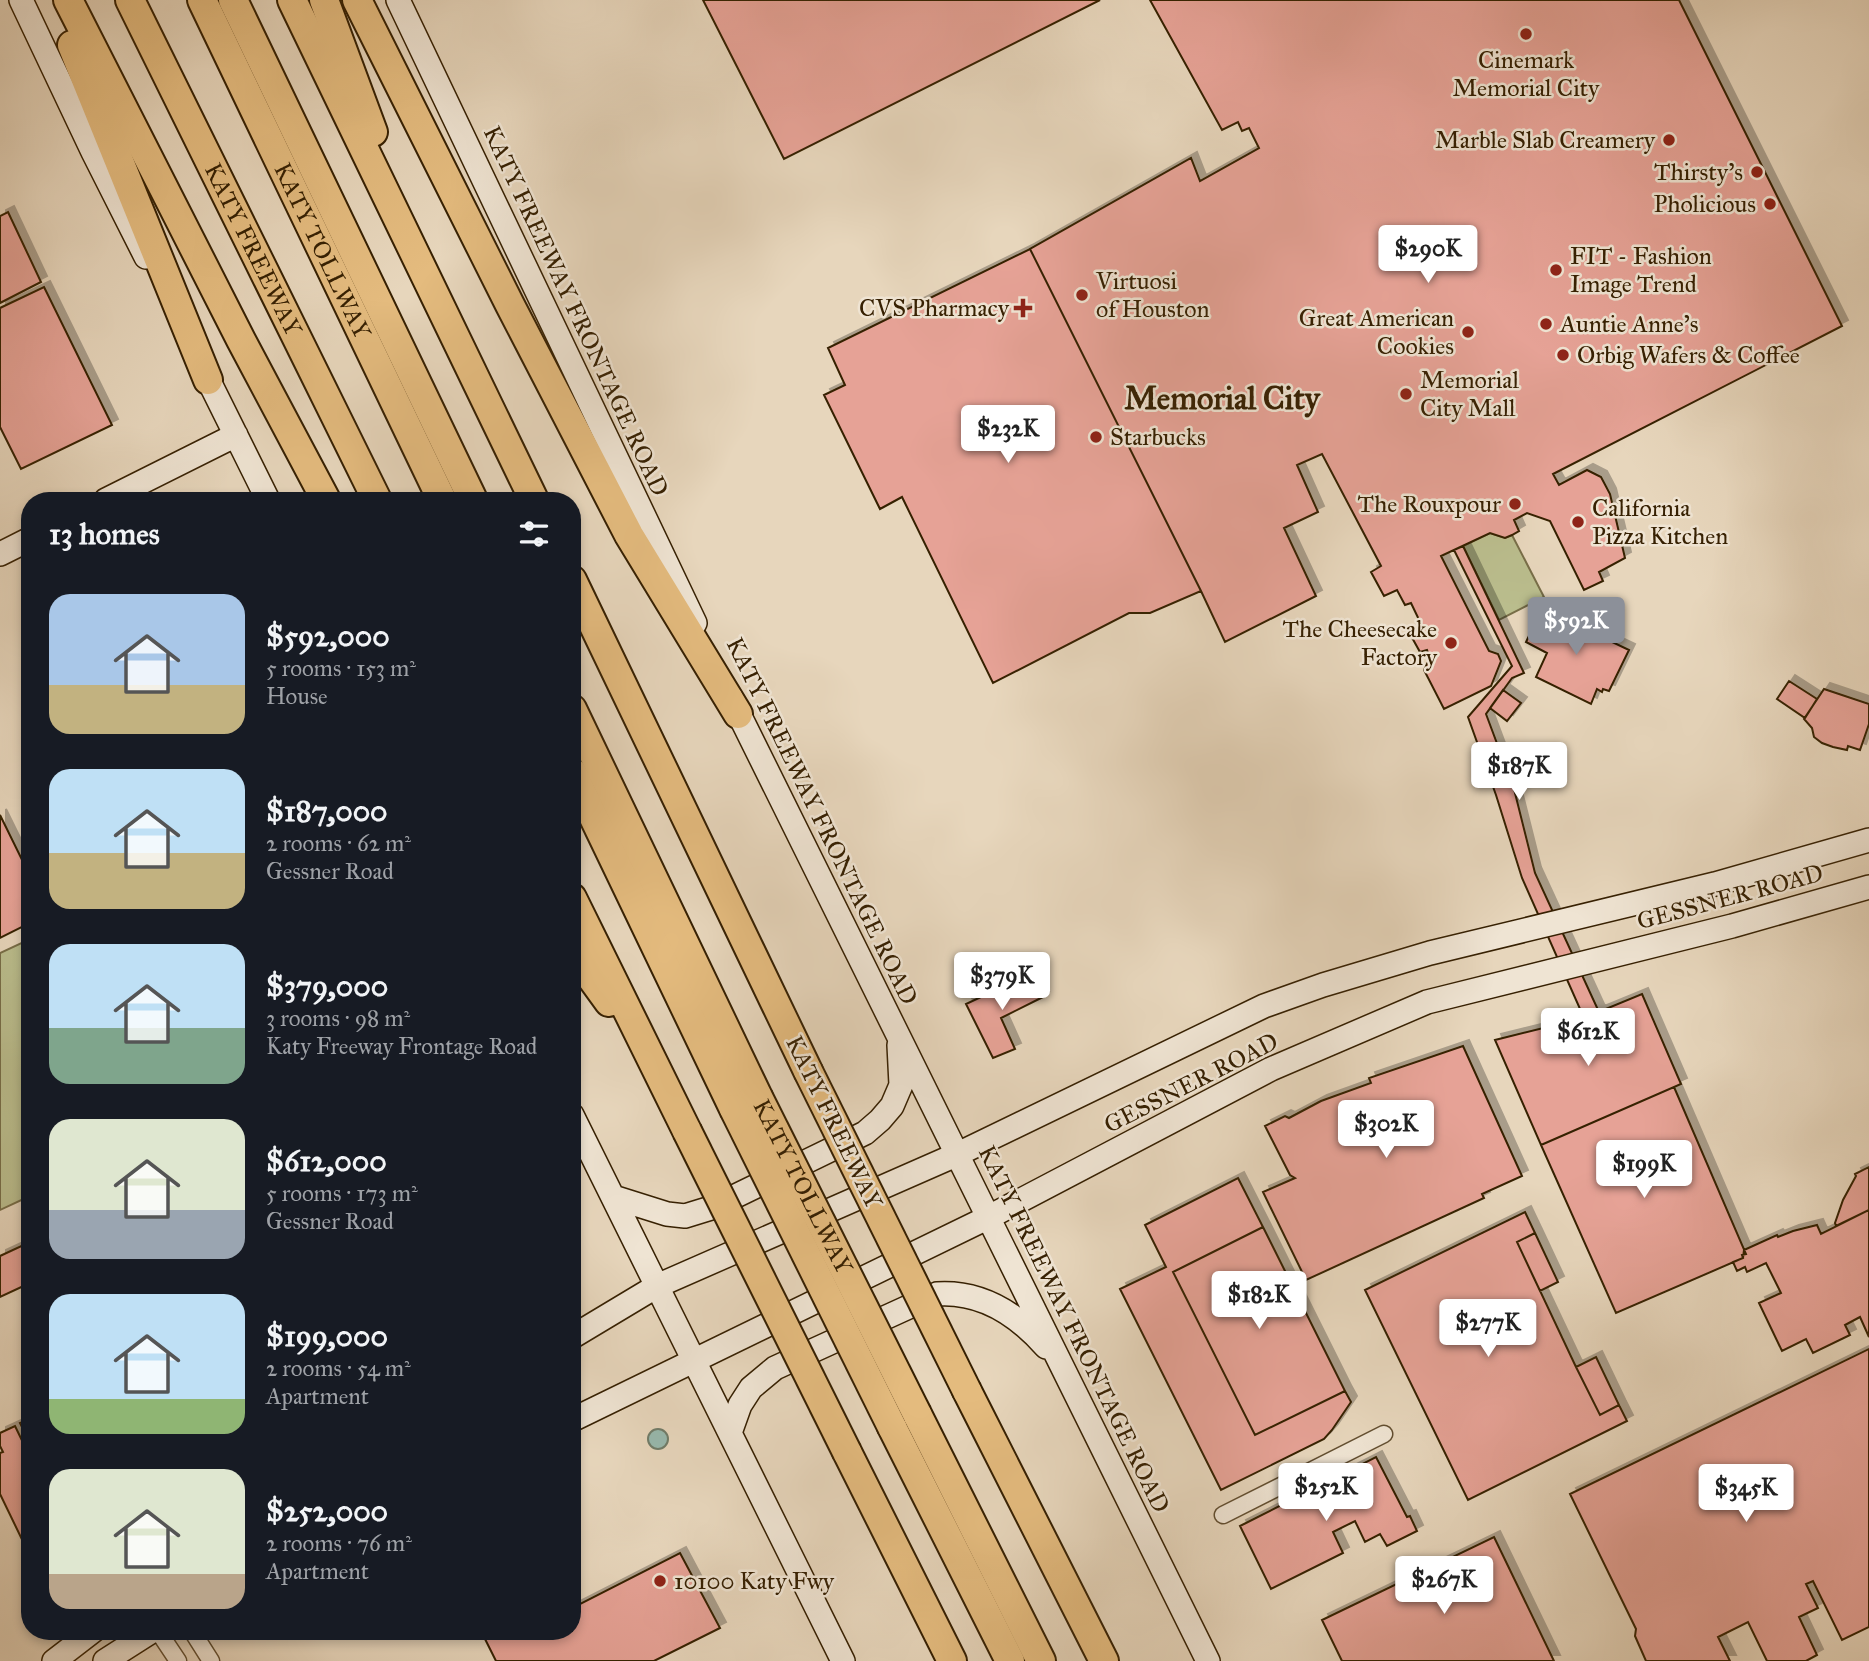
<!DOCTYPE html>
<meta charset="utf-8">
<style>
body{margin:0;font-family:"IM FELL Great Primer",serif;background:#242831;color:#f1f3f6;height:100vh;display:flex;flex-direction:column;font-size:26px;white-space:nowrap}
*{box-sizing:border-box;margin:0}
p{font-size:23px;color:#9ea1a6}
.icon{flex:none;width:38px;height:38px;fill:none;stroke:currentColor;stroke-width:2;stroke-linecap:round;stroke-linejoin:round}
.map{position:relative;flex:1;overflow:hidden}
.sheet{position:absolute;left:21px;top:492px;width:560px;height:1148px;display:flex;flex-direction:column;background:#171b24;border-radius:28px;box-shadow:0 4px 10px #0003}
.sheet>*{flex:none}
.price{position:absolute;translate:-50% -60px;padding:0 16px;border-radius:7px;background:#fff;color:#222;font-size:23px;line-height:46px;filter:drop-shadow(0 2px 4px #0008)}
.price::after{content:'';position:absolute;left:50%;top:42px;width:21px;height:16px;margin-left:-10px;background:inherit;clip-path:polygon(0 0,100% 0,50% 100%)}
.price.selected{background:#8c9099;color:#fff}
ul{padding:0;list-style:none}
li{display:flex;align-items:center;gap:21px;height:175px;padding:0 28px}
li span{display:grid;place-items:center;flex:none;width:196px;height:140px;border-radius:21px;color:#555}
li>.icon{margin-inline-start:auto}
span .icon{width:84px;height:84px;fill:#fffc;stroke-width:1}
li b{font-size:30px}
h2{display:flex;justify-content:space-between;align-items:center;height:84px;padding:0 28px;font-size:30px}
.map>svg:first-child{display:block}
</style>
<div class="map">
<svg width="1869" height="1661" viewBox="0 0 1869 1661">
<defs>
<filter id="shadow"><feDropShadow dx="6" dy="-6" stdDeviation="0" flood-color="#0004"/></filter>
</defs>
<rect width="100%" height="100%" fill="#e7d6bc"/>
<filter id="stains"><feTurbulence type="fractalNoise" baseFrequency=".00286" numOctaves="4"/><feColorMatrix values="0 0 0 0 .2 0 0 0 0 .09 0 0 0 0 .02 0 0 0 .5 -.17"/></filter>
<radialGradient id="worn" r=".72"><stop offset=".6" stop-color="#630" stop-opacity="0"/><stop offset="1" stop-color="#630" stop-opacity=".3"/></radialGradient>
<path fill="#babd8d" stroke="#786e48" stroke-width="2" d="M1490,533L1505,538L1512,535L1544,597L1499,620L1463,546Z
M30,939V1196L0,1210V953Z"/>
<path fill="#97b9ae" stroke="#707c69" stroke-width="2" d="M648 1439a10 10 0 1 1 20 0a10 10 0 1 1-20 0Z"/>
<path fill="#e6a296" stroke="#362002" stroke-width="2" filter="url(#shadow)" d="M703,0H1100L784,159Z
M1150,0H1679L1842,326L1553,474L1559,485L1587,470L1601,477L1610,494L1625,558L1599,572L1603,581L1584,590L1550,521L1527,513L1514,520L1519,531L1512,535L1505,538L1490,533L1441,556L1489,651L1498,654L1501,661L1491,686L1444,709L1424,670L1430,658L1427,650L1420,652L1410,634L1422,626L1411,603L1405,605L1397,590L1384,596L1371,572L1381,566L1322,454L1297,465L1318,512L1284,528L1316,596L1225,642L1201,591L1030,249L1191,158L1200,181L1259,148L1249,128L1242,131L1238,122L1222,130Z
M8,212L41,282L0,303V216Z
M1030,249L1201,591L1150,613H1129L993,683L902,497L880,509L824,395L845,385L828,348Z
M44,287L112,425L21,469L0,427V308Z
M1463,546L1524,673L1512,678L1486,714L1514,789L1535,873L1599,1012L1584,1018L1522,878L1496,795L1468,717L1512,666L1454,550Z
M1540,612L1556,620L1558,616L1629,650L1609,691L1603,689L1602,692L1597,689L1591,704L1536,677L1547,653L1526,642Z
M1789,681L1817,699L1805,718L1777,699Z
M1824,689L1869,704V724L1860,750L1848,746L1847,750L1833,747L1822,743L1814,737L1812,728L1804,719Z
M1503,690L1521,703L1507,721L1490,708Z
M0,815L30,876V923L0,938Z
M1030,974L1043,997L1001,1018L1015,1049L993,1058L966,1004Z
M1642,994L1681,1084L1541,1145L1495,1040L1584,1018Z
M1463,1046L1522,1176L1482,1194L1484,1198L1306,1280L1263,1192L1295,1178L1290,1175L1265,1126L1285,1116L1289,1118L1321,1101L1371,1083L1369,1078Z
M1674,1087L1746,1254L1742,1255L1743,1258L1616,1313L1541,1145Z
M1869,1167V1210L1836,1226L1835,1223L1843,1200L1856,1176L1855,1174Z
M1238,1178L1263,1227L1173,1272L1255,1435L1345,1391L1351,1402L1332,1430L1324,1439L1221,1490L1120,1289L1166,1267L1145,1225Z
M1869,1210V1337L1860,1317L1845,1325L1850,1335L1813,1353L1806,1339L1782,1351L1759,1303L1781,1293L1766,1263L1747,1272L1745,1267L1737,1271L1733,1262L1743,1258L1744,1250L1777,1235L1778,1237L1793,1231L1817,1225L1821,1234Z
M1525,1212L1535,1233L1517,1242L1576,1367L1600,1415L1619,1405L1627,1421L1468,1500L1365,1290Z
M1263,1227L1345,1391L1255,1435L1173,1272Z
M1535,1233L1558,1282L1540,1291L1517,1242Z
M30,1242V1283L0,1297V1256Z
M1869,1349V1627L1842,1640L1813,1581L1806,1584L1818,1608L1799,1617L1817,1655L1806,1661H1767L1748,1622L1718,1637L1730,1661H1646L1635,1636L1636,1629L1570,1494Z
M1596,1357L1619,1405L1600,1415L1576,1367Z
M30,1419V1443L20,1423Z
M15,1426L30,1457V1556L0,1494V1453L3,1452L0,1446V1433Z
M1376,1457L1407,1517L1410,1516L1417,1531L1387,1546L1380,1534L1365,1542L1355,1521L1333,1532L1343,1553L1271,1589L1240,1526Z
M1494,1537L1554,1661H1342L1322,1620Z
M680,1553L720,1628L654,1661H496L481,1631H572V1608Z"/>
<g fill="none" stroke-linecap="round" stroke-linejoin="round">
<g stroke="#624e30" stroke-width="19">
<path id="street" d="M1223,1515L1384,1434
M158,1631L178,1661
M192,1631L211,1661"/>
</g>
<g stroke="#362002" stroke-width="26">
<path id="secondary" d="M21,0L93,152L146,257
M398,0L695,623
M201,365L268,500
M106,500L236,435
M0,554L30,539
M731,698L1208,1661
M572,1115L843,1661
M613,1197L667,1214L685,1216L711,1208L865,1133L880,1120L892,1106L901,1085L899,1045
M572,1337L657,1286L958,1154L1264,1006L1323,985L1430,953L1715,884L1869,840
M572,1420L989,1217L1271,1069L1427,1002L1732,926L1869,887
M730,1433L740,1405L751,1388L775,1368L937,1294C982,1291 1017,1314 1046,1347
M54,1661L93,1631
M105,1661L152,1631"/>
</g>
<g stroke="#362002" stroke-width="32">
<g id="highway">
<path d="M68,0L241,340L326,500"/>
<path id="s1" d="M130,0L377,500"/>
<path id="s2" d="M202,0L442,500"/>
<path d="M233,0L473,500"/>
<path d="M292,0L534,500"/>
<path d="M324,0L373,132"/>
<path d="M357,0L510,305L629,535L738,714"/>
<path d="M72,45L208,380"/>
<path d="M572,580L808,1071"/>
<path d="M572,709L758,1097"/>
<path d="M572,772L734,1109"/>
<path d="M572,898L687,1131"/>
<path d="M572,951L609,1002"/>
<path d="M967,1391L1104,1661"/>
<path d="M917,1414L1041,1661"/>
<path d="M892,1427L1010,1661"/>
<path d="M847,1452L952,1661"/>
</g>
</g>
<use href="#street" stroke="#efe4d3" stroke-width="16"/>
<use href="#secondary" stroke="#efe4d3" stroke-width="23"/>
<use href="#highway" stroke="#e4bb7e" stroke-width="28"/>
<g stroke="#362002" stroke-width="32" stroke-linecap="butt">
<g id="highway-bridge">
<path d="M808,1071L967,1391"/>
<path id="s3" d="M758,1097L917,1414"/>
<path d="M734,1109L892,1427"/>
<path d="M687,1131L847,1452"/>
</g>
</g>
<use href="#highway-bridge" stroke="#e4bb7e" stroke-width="28"/>
</g>
<g fill="#8f2418" stroke="#efe4d3" stroke-width="2.5">
<circle cx="1526" cy="34" r="7"/>
<circle cx="1669" cy="140" r="7"/>
<circle cx="1757" cy="172" r="7"/>
<circle cx="1770" cy="204" r="7"/>
<circle cx="1556" cy="270" r="7"/>
<circle cx="1082" cy="295" r="7"/>
<path d="M1019.5 297.5h7v7h7v7h-7v7h-7v-7h-7v-7h7z"/>
<circle cx="1546" cy="324" r="7"/>
<circle cx="1468" cy="332" r="7"/>
<circle cx="1563" cy="355" r="7"/>
<circle cx="1406" cy="394" r="7"/>
<circle cx="1096" cy="437" r="7"/>
<circle cx="1515" cy="504" r="7"/>
<circle cx="1578" cy="522" r="7"/>
<circle cx="1451" cy="643" r="7"/>
<circle cx="660" cy="1581" r="7"/>
</g>
<g text-anchor="middle" stroke-width="5" stroke-linejoin="round" paint-order="stroke">
<g font-size="24" fill="#362002" stroke="#efe4d3" text-anchor="start">
<text x="1526" y="68" text-anchor="middle">Cinemark<tspan x="1526" dy="28">Memorial City</tspan></text>
<text x="1655" y="148" text-anchor="end">Marble Slab Creamery</text>
<text x="1743" y="180" text-anchor="end">Thirsty's</text>
<text x="1756" y="212" text-anchor="end">Pholicious</text>
<text x="1570" y="264">FIT - Fashion<tspan x="1570" dy="28">Image Trend</tspan></text>
<text x="1096" y="289">Virtuosi<tspan x="1096" dy="28">of Houston</tspan></text>
<text x="1009" y="316" text-anchor="end">CVS Pharmacy</text>
<text x="1454" y="326" text-anchor="end">Great American<tspan x="1454" dy="28">Cookies</tspan></text>
<text x="1560" y="332">Auntie Anne's</text>
<text x="1577" y="363">Orbig Wafers &amp; Coffee</text>
<text x="1420" y="388">Memorial<tspan x="1420" dy="28">City Mall</tspan></text>
<text x="1110" y="445">Starbucks</text>
<text x="1501" y="512" text-anchor="end">The Rouxpour</text>
<text x="1592" y="516">California<tspan x="1592" dy="28">Pizza Kitchen</tspan></text>
<text x="1437" y="637" text-anchor="end">The Cheesecake<tspan x="1437" dy="28">Factory</tspan></text>
<text x="674" y="1589">10100 Katy Fwy</text>
</g>
<g font-size="24" fill="#362002" stroke="#efe4d3">
<text dy="8" stroke="none"><textPath href="#s1" startOffset="278">KATY FREEWAY</textPath></text>
<text dy="8" stroke="none"><textPath href="#s2" startOffset="278">KATY TOLLWAY</textPath></text>
<text transform="translate(576 311) rotate(65)" y="8">KATY FREEWAY FRONTAGE ROAD</text>
<text transform="translate(822 821) rotate(64)" y="8">KATY FREEWAY FRONTAGE ROAD</text>
<text transform="translate(1730 897) rotate(-15)" y="8">GESSNER ROAD</text>
<text transform="translate(1191 1083) rotate(-27)" y="8">GESSNER ROAD</text>
<text transform="translate(834 1122) rotate(64)" y="8">KATY FREEWAY</text>
<text dy="8" stroke="none"><textPath href="#s3" startOffset="100">KATY TOLLWAY</textPath></text>
<text transform="translate(1074 1329) rotate(64)" y="8">KATY FREEWAY FRONTAGE ROAD</text>
</g>
<g font-size="32" font-weight="bold" fill="#362002" stroke="#efe4d3">
<text x="1222" y="409">Memorial City</text>
</g>
</g>
<rect width="100%" height="100%" filter="url(#stains)"/>
<rect width="100%" height="100%" fill="url(#worn)"/>
</svg>
<b class="price" style="left:1428px;top:285px">$290K</b>
<b class="price" style="left:1008px;top:465px">$232K</b>
<b class="price selected" style="left:1576px;top:657px">$592K</b>
<b class="price" style="left:1519px;top:802px">$187K</b>
<b class="price" style="left:1002px;top:1012px">$379K</b>
<b class="price" style="left:1588px;top:1068px">$612K</b>
<b class="price" style="left:1386px;top:1160px">$302K</b>
<b class="price" style="left:1644px;top:1200px">$199K</b>
<b class="price" style="left:1259px;top:1331px">$182K</b>
<b class="price" style="left:1488px;top:1359px">$277K</b>
<b class="price" style="left:1326px;top:1523px">$252K</b>
<b class="price" style="left:1746px;top:1524px">$345K</b>
<b class="price" style="left:1444px;top:1616px">$267K</b>
<section class="sheet">
<h2>13 homes<svg class="icon" aria-label="filters" viewBox="0 0 24 24"><path d="M4 7h16M4 17h16"/><circle cx="9" cy="7" r="2"/><circle cx="15" cy="17" r="2"/></svg></h2>
<ul>
<li><span style="background:linear-gradient(#a9c7e8 65%,#c2b280 0)"><svg class="icon" aria-label="home" viewBox="0 0 24 24"><path d="M3 11l9-7 9 7M6 9v11h12V9"/></svg></span><div><b>$592,000</b><p>5 rooms · 153 m²</p><p>House</p></div></li>
<li><span style="background:linear-gradient(#bfe0f5 60%,#c2b280 0)"><svg class="icon" aria-label="home" viewBox="0 0 24 24"><path d="M3 11l9-7 9 7M6 9v11h12V9"/></svg></span><div><b>$187,000</b><p>2 rooms · 62 m²</p><p>Gessner Road</p></div></li>
<li><span style="background:linear-gradient(#bfe0f5 60%,#7fa58c 0)"><svg class="icon" aria-label="home" viewBox="0 0 24 24"><path d="M3 11l9-7 9 7M6 9v11h12V9"/></svg></span><div><b>$379,000</b><p>3 rooms · 98 m²</p><p>Katy Freeway Frontage Road</p></div></li>
<li><span style="background:linear-gradient(#dfe7d0 65%,#9aa5b1 0)"><svg class="icon" aria-label="home" viewBox="0 0 24 24"><path d="M3 11l9-7 9 7M6 9v11h12V9"/></svg></span><div><b>$612,000</b><p>5 rooms · 173 m²</p><p>Gessner Road</p></div></li>
<li><span style="background:linear-gradient(#bfe0f5 75%,#8fb573 0)"><svg class="icon" aria-label="home" viewBox="0 0 24 24"><path d="M3 11l9-7 9 7M6 9v11h12V9"/></svg></span><div><b>$199,000</b><p>2 rooms · 54 m²</p><p>Apartment</p></div></li>
<li><span style="background:linear-gradient(#dfe7d0 75%,#b9a48a 0)"><svg class="icon" aria-label="home" viewBox="0 0 24 24"><path d="M3 11l9-7 9 7M6 9v11h12V9"/></svg></span><div><b>$252,000</b><p>2 rooms · 76 m²</p><p>Apartment</p></div></li>
</ul>
</section>
</div>
